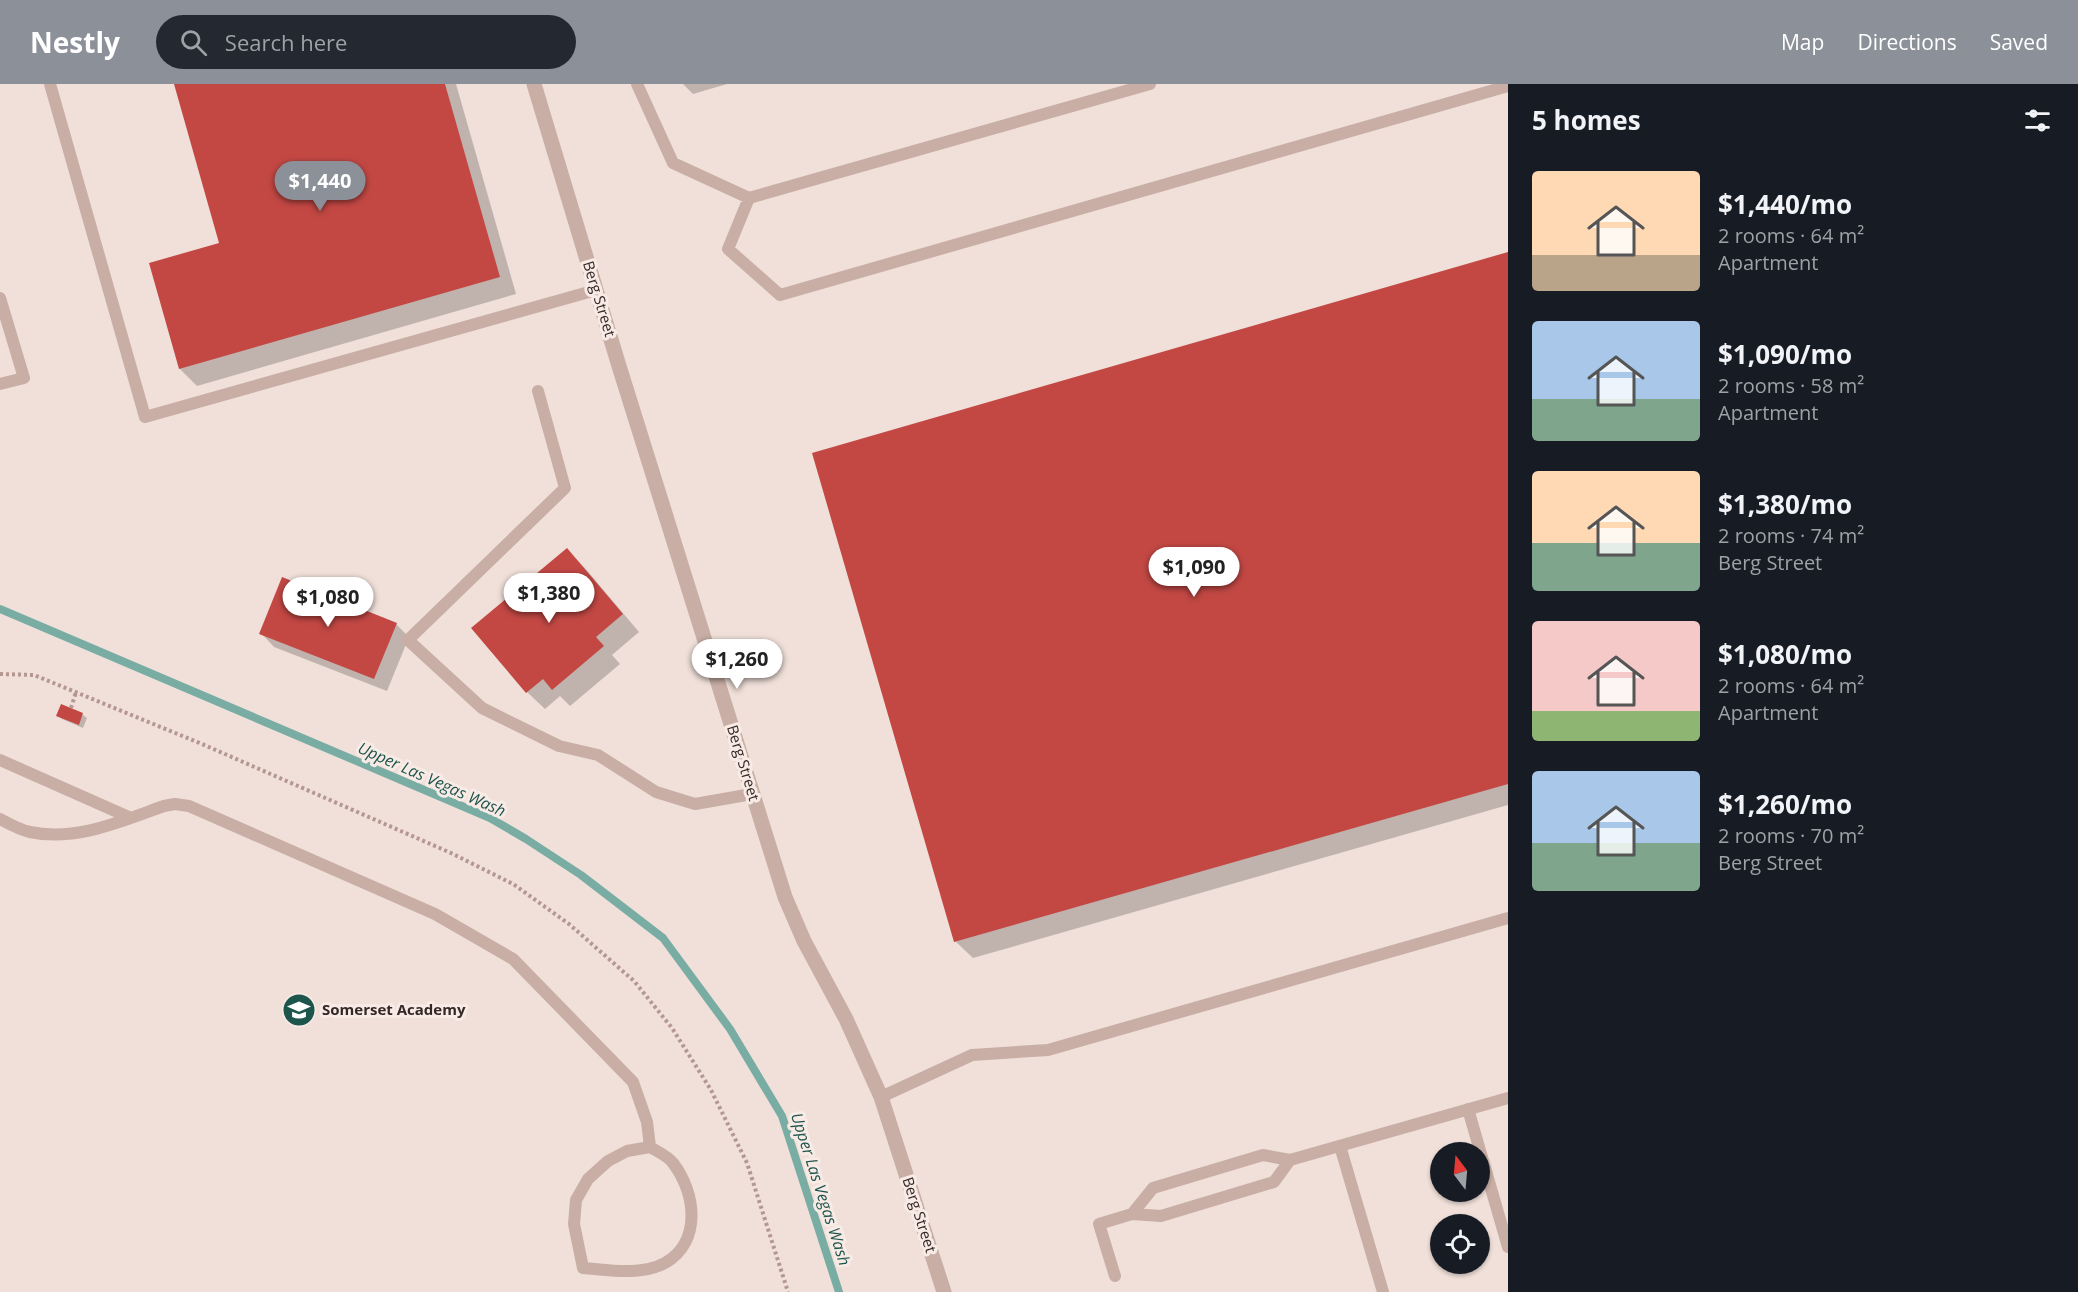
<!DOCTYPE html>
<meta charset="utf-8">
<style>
body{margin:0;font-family:"Open Sans",sans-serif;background:#242831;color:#f1f3f6;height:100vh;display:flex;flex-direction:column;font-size:22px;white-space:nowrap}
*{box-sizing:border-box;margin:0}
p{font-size:20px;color:#9ea1a6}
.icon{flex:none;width:33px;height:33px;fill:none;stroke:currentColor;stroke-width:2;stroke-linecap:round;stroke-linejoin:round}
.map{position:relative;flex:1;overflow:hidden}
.sheet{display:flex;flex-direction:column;background:#171b24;width:570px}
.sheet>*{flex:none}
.needle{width:39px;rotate:344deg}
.fabs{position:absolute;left:1430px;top:1058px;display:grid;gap:12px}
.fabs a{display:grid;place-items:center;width:60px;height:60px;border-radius:50%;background:#171b24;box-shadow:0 2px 4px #0004;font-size:30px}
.price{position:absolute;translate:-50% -51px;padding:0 14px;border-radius:21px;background:#fff;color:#222;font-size:20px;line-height:39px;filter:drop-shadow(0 2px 3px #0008)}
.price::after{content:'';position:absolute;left:50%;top:36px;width:18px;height:14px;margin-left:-9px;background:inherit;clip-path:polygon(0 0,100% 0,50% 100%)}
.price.active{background:#8c9099;color:#fff}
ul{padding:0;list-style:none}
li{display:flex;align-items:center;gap:18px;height:150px;padding:0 24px}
li span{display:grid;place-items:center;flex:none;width:168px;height:120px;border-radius:6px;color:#555}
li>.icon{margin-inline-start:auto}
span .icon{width:72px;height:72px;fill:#fffc;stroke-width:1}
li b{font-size:26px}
h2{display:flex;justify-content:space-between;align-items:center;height:72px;padding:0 24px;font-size:26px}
header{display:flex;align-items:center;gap:36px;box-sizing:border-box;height:84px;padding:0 30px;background:#8c9099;color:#fff}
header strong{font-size:28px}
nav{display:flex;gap:33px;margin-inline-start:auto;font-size:21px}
.search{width:420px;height:54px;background:#242831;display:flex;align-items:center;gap:15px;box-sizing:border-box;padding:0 21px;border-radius:33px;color:#9ea1a6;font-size:22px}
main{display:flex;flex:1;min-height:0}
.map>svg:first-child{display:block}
</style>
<header>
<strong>Nestly</strong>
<div class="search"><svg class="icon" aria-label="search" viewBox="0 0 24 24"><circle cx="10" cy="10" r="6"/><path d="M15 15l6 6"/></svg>Search here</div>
<nav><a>Map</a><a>Directions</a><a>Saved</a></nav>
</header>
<main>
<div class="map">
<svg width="1508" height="1208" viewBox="0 0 1508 1208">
<rect width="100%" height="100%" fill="#f0e0d9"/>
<path fill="#0003" d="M175,0H456L516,210L197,302L180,285L221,160Z
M683,0H727L693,10Z
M1508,170V721L973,874L955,857Z
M567,466L584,483L639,548L612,571L620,580L570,622L560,612L545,625L527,608L473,544Z
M396,540L409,553L387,607L274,563L261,549Z
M62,622L83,631L87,634L83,644L62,635L58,632Z"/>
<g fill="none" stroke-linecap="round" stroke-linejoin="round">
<path stroke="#79ada4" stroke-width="8" d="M0,525L490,734L526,755L581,791L663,854L730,945L782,1032L839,1208"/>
</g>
<path fill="#c34844" d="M174,0H445L500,193L179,285L149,179L219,159Z
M1508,168V700L954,858L812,369Z
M567,464L623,530L596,553L604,562L552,606L543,595L526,609L471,544Z
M282,493L397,539L374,595L259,550Z
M61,620L83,629L79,641L56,632Z"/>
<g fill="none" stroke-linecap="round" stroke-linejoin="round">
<path stroke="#b49790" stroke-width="4" stroke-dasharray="3 3" stroke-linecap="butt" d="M0,590L34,591L202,660L451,769L513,800L569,840L634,897L672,944L711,1006L747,1079L788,1208
M71,624L76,608"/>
<path stroke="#c8aea5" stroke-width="12" d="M50,0L145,333L596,206
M637,0L673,79L749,114
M1150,0L749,114L728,165L780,211L1508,2
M0,214L24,294L0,300
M538,307L565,404L408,556L482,624L559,662L598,671L656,708L695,720L752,710
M0,676L131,734
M0,735C9,740 20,746 30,748C75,758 122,737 164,722L175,720L189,722L435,830L513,875L633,998L647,1038L650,1063
M881,1013L972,971L1048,966L1508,834
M1468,1025L1508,1163
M1340,1062L1383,1208
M650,1063C658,1068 668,1072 673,1079C696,1109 702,1158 665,1179C640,1192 610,1186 583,1184L574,1140L576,1116L588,1095L608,1077L627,1067Z
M1132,1130L1153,1104L1263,1071L1290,1076L1508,1014
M1115,1192L1099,1140L1132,1130L1161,1132L1274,1098L1290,1076"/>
<path stroke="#c8aea5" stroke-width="15" d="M534,0L619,282L785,813L804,857L846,935L881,1013L944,1208"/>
</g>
<defs>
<g id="school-disc" transform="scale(1.725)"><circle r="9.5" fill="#1d544c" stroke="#f8ebe5"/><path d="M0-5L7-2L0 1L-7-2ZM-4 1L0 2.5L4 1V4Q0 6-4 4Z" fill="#fff"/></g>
</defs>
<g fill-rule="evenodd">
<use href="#school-disc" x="299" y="926"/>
</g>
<g text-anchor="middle" stroke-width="6" stroke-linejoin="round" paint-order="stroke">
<g font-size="15" fill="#342826" stroke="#f8ebe5">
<text transform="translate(599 215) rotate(73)" y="5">Berg Street</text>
<text transform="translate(743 679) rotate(73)" y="5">Berg Street</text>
<text transform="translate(919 1131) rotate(72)" y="5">Berg Street</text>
</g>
<g font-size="15" font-weight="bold" fill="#342826" stroke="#f8ebe5" text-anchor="start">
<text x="322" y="931">Somerset Academy</text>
</g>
<g font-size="16" font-style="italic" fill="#1d544c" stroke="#f8ebe5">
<text transform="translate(432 695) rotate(24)" y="6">Upper Las Vegas Wash</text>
<text transform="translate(821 1105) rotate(72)" y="6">Upper Las Vegas Wash</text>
</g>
</g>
</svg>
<div class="fabs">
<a><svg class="needle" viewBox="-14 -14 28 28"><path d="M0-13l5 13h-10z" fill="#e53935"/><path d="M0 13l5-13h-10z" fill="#9ea1a6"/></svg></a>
<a><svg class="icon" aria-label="locate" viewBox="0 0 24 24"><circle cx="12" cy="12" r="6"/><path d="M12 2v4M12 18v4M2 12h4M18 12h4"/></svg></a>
</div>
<b class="price active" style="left:320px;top:128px">$1,440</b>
<b class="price" style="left:1194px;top:514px">$1,090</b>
<b class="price" style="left:549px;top:540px">$1,380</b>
<b class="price" style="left:328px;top:544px">$1,080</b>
<b class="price" style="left:737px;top:606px">$1,260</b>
</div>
<section class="sheet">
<h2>5 homes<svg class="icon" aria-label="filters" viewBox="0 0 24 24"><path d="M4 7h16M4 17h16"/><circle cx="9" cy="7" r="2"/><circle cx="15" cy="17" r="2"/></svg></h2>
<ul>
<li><span style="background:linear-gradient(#ffd9b3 70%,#b9a48a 0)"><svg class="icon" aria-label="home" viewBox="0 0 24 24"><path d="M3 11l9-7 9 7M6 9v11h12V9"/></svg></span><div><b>$1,440/mo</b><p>2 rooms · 64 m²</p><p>Apartment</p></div></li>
<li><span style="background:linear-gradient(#a9c7e8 65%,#7fa58c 0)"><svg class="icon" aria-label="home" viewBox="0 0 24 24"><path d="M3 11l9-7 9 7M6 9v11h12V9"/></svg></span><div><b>$1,090/mo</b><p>2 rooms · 58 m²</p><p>Apartment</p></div></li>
<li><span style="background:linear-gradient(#ffd9b3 60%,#7fa58c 0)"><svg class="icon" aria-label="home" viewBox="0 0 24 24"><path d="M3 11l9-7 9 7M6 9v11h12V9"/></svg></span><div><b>$1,380/mo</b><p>2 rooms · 74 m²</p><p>Berg Street</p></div></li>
<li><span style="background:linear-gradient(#f6c9c9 75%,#8fb573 0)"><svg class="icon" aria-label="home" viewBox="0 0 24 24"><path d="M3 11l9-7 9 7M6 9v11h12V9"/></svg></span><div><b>$1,080/mo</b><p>2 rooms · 64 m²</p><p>Apartment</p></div></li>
<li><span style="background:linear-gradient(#a9c7e8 60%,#7fa58c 0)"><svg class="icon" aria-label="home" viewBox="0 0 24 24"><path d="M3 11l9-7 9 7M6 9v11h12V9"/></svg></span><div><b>$1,260/mo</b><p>2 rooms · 70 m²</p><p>Berg Street</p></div></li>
</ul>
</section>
</main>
